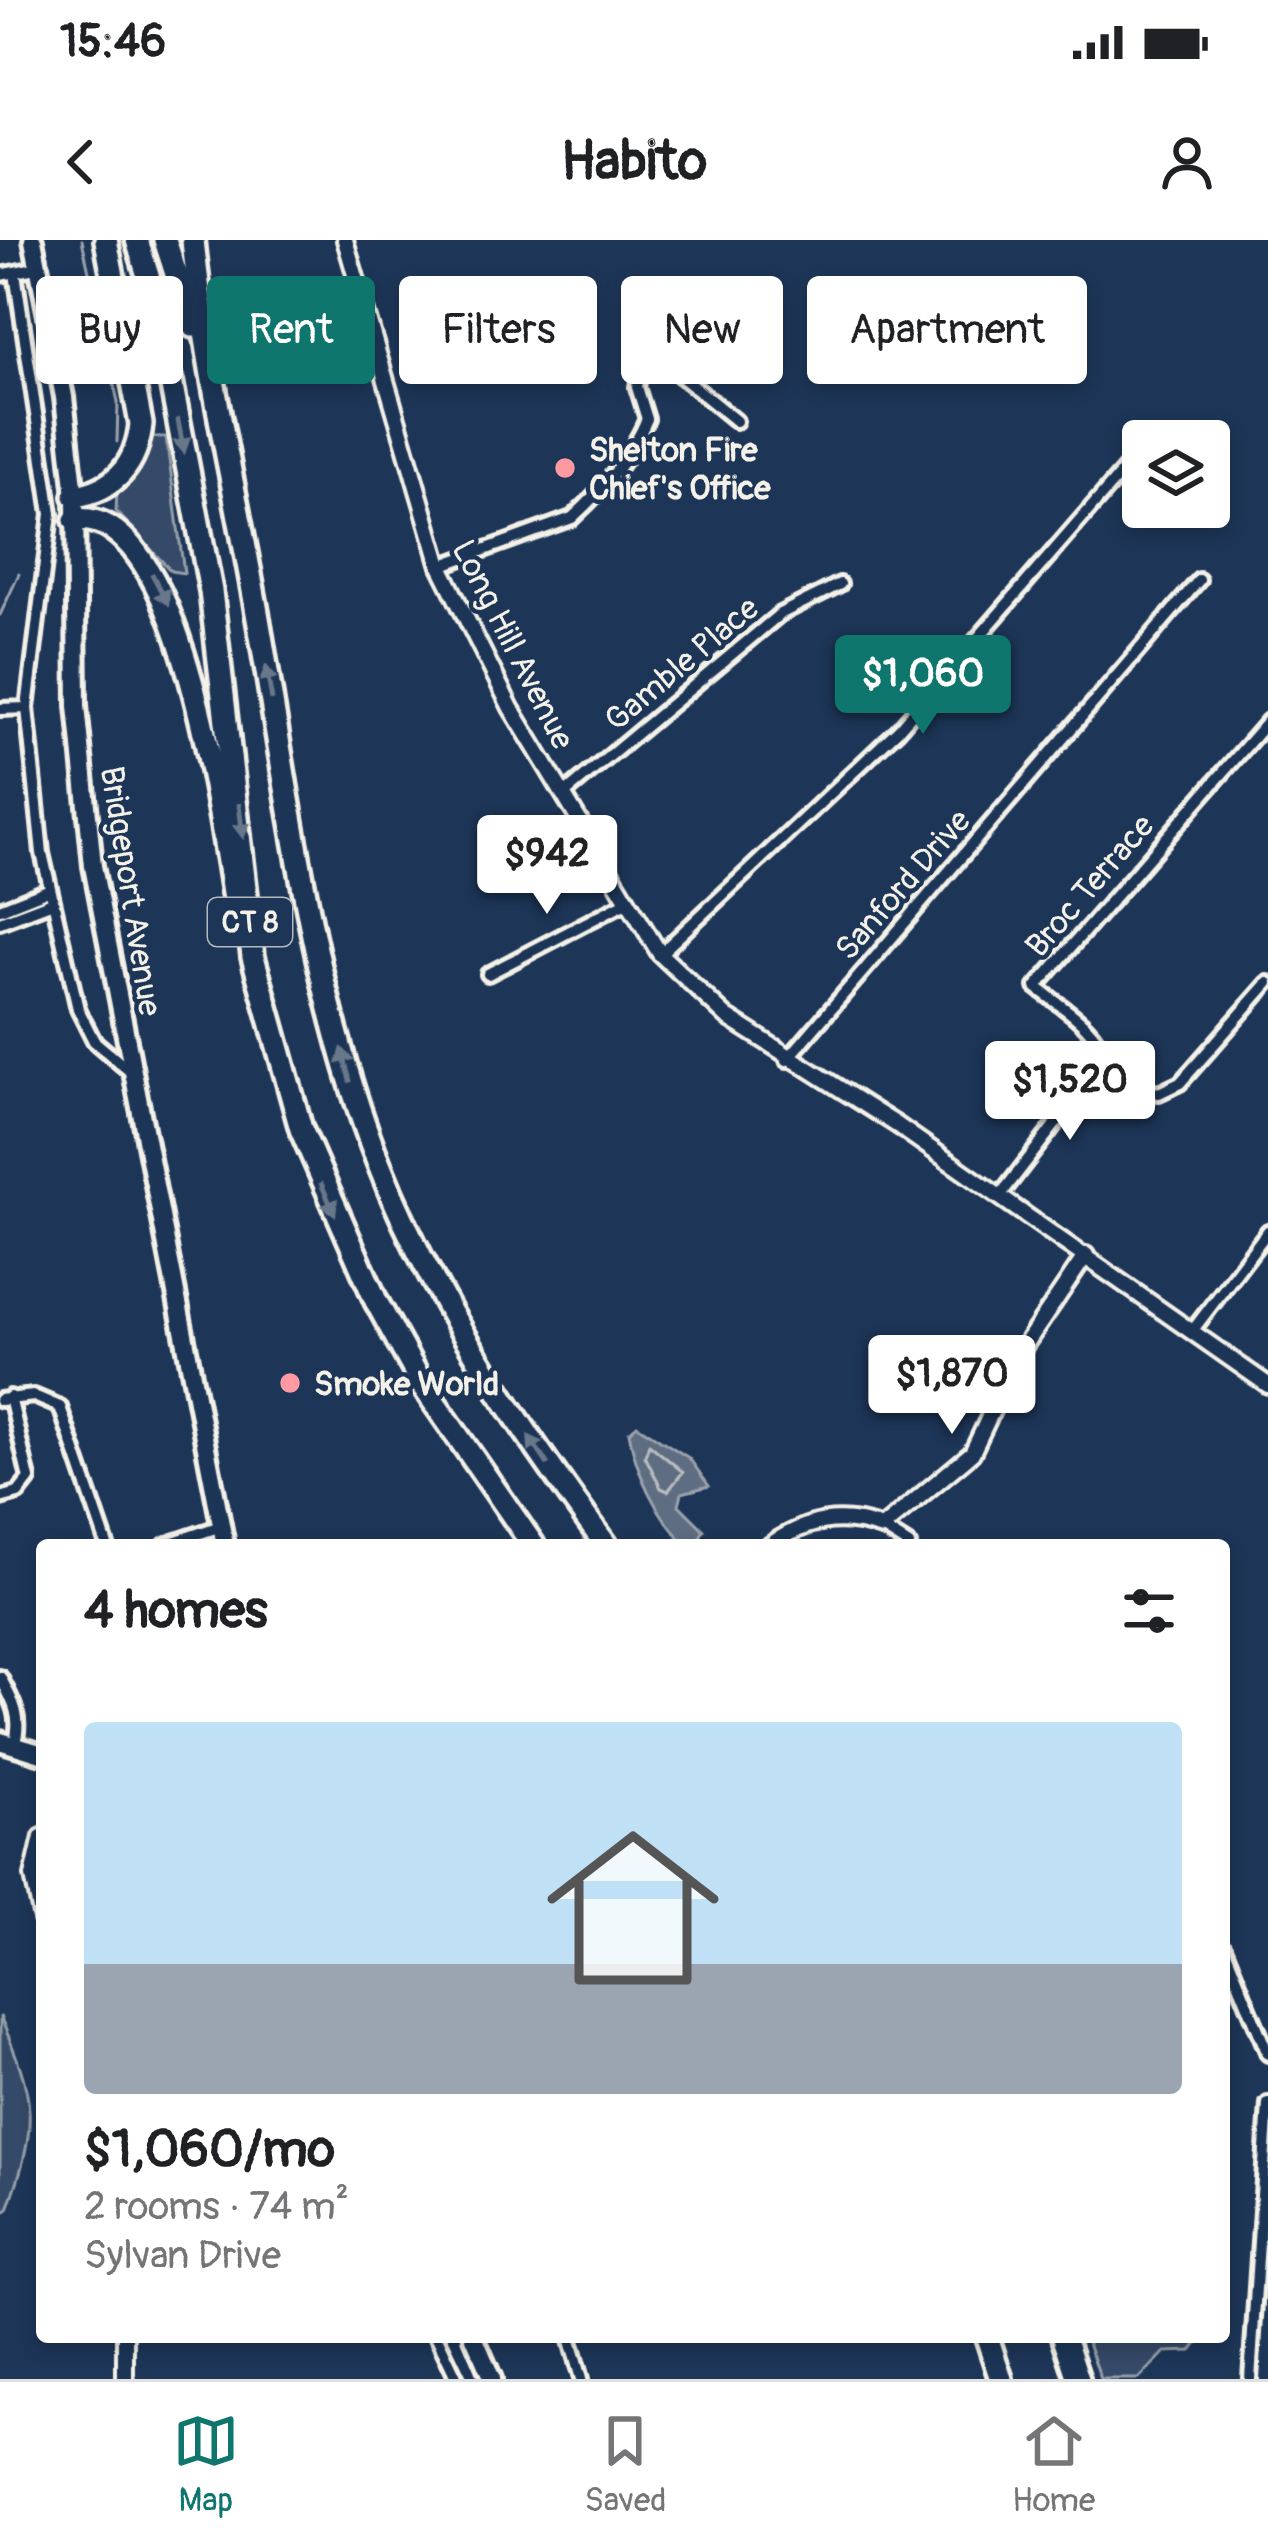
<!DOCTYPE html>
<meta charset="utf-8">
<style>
body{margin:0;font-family:Pangolin,sans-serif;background:#f2f2f2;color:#202124;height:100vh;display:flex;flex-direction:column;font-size:45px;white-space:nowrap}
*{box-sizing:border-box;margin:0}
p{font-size:39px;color:#757577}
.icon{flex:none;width:66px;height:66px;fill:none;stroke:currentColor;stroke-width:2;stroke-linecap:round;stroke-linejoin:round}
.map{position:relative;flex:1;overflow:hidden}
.panel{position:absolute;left:36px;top:1299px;width:1194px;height:804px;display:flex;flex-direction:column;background:#fff;border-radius:12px;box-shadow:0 6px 18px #0003}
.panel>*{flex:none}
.banner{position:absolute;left:36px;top:36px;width:1197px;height:108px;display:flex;gap:24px}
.fabs{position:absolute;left:1122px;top:180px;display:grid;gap:24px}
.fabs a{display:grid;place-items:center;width:108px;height:108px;border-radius:12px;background:#fff;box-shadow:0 6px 18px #0003;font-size:60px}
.price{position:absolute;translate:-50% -102px;padding:0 27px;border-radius:12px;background:#fff;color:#222;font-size:39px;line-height:78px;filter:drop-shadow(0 3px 6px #0008)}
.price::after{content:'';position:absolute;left:50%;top:72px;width:36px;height:27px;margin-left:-18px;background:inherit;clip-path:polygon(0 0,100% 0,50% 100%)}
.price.active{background:#0f766e;color:#fff}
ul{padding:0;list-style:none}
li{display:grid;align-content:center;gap:24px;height:636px;padding:0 48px}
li+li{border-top:3px solid #e0e0e0}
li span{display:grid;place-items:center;height:372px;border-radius:12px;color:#555}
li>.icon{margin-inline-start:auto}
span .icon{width:216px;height:216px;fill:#fffc;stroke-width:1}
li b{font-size:51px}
h2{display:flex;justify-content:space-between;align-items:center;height:144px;padding:0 48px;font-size:51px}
.tag{padding:0 42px;border-radius:12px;background:#fff;box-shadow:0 6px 18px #0003;font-size:42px;line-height:108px}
.tag.active{background:#0f766e;color:#fff}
.status{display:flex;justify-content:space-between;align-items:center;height:84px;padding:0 60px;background:#fff;direction:ltr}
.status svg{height:33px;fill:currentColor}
header{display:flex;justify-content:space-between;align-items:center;height:156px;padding:0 48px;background:#fff;font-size:54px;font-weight:700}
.menu{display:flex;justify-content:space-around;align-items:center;height:168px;border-top:3px solid #e0e0e0;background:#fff;font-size:33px;color:#757577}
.menu a{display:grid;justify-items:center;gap:6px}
.menu .active{color:#0f766e}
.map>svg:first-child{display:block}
</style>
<div class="status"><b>15:46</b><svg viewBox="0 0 49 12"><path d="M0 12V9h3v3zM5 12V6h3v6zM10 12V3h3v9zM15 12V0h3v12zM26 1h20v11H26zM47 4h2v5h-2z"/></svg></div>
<header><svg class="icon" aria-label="back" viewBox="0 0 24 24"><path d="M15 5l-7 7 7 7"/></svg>Habito<svg class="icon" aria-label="person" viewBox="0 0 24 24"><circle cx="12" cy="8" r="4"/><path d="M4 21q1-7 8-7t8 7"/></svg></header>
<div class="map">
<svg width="1268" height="2139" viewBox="0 0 1268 2139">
<rect width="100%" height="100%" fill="#1d3557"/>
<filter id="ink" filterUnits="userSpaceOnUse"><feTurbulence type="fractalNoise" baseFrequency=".00833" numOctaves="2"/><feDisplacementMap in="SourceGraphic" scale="24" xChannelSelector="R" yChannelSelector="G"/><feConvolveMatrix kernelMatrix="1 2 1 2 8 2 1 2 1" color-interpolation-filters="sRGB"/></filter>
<g filter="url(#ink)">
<path fill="#354a67" stroke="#949ea8" stroke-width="3" d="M150,197H166L184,333L171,331L116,271L117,252L134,234Z
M0,1776C36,1861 39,1882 8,1969L0,1974Z
M1086,2097H1197L1201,2100L1192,2111L1165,2112L1139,2139H1101Z"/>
<path fill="#5e6d82" stroke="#9aa2ab" stroke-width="3" d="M637,1185L689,1218L709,1246L682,1253L679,1265L704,1290L695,1305H686C656,1274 636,1234 629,1192Z"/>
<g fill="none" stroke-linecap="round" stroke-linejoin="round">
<path stroke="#b8bcbf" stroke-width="3" d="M649,1204L683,1232L668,1251L661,1248L645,1216Z"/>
<path stroke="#9aa2ab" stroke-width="3" d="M82,0L118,162L117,202
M0,375L19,334"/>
<g stroke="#f4f1e8" stroke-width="20">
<path id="minor" d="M15,33L51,274L27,468L42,613L78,769L94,801L132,833
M0,35L40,27
M440,326L572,278C602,251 631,216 647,179L637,147L640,131L653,123L671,128L736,181
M0,469L27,468
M1268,481L1036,747C1055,762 1083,779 1096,799C1113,826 1121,848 1159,853L1180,843L1268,743
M563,555L780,374L840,344
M0,669L48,650
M0,682L50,663
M660,714L898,490L1129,224
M488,734L628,661
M787,820L1199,340
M999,957L1104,821
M1193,1090L1268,991
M0,1160L34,1156L60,1167L107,1305
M0,1258L18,1253L29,1239L10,1157
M882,1288L909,1305
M165,1305L221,1286
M0,1437C13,1461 23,1478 14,1506
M1224,1707L1268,1814
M437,2097L457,2139
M569,2097L581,2139
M1250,2139L1268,1864"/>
</g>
<g stroke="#f4f1e8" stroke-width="22">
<path id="tertiary" d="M345,0L440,326L511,468L660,714L727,777L897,885L1268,1145
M770,1305C807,1280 839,1273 882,1288L972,1213L1019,1114L1086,1015
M42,1597L33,1636L42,1679
M125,2139V2097"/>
</g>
<g stroke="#f4f1e8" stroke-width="26">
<path id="secondary" d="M33,0L64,157L75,256L77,466L93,626L225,1305
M0,1501L42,1514
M474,2097L492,2139"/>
</g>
<g stroke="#f4f1e8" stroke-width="30">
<path id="motorway" d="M137,0L156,62L211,351L253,717L301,889L376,1061L423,1146L533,1305
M165,0L193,86
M193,0C206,130 237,256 259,384C290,564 312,754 379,924C433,1062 519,1186 606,1305
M75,256C116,250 137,223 141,184L106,0
M75,280C187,265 224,610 239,689
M987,2097L1001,2139
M1064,2097L1078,2139"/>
</g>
<use href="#minor" stroke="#1d3557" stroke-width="10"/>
<use href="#tertiary" stroke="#1d3557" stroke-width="14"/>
<use href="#secondary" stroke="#1d3557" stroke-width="16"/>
<use href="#motorway" stroke="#1d3557" stroke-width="21"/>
</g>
<defs><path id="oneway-solid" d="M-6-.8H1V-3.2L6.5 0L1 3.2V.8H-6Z" transform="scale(3)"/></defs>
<g fill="#68778a">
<use href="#oneway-solid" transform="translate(181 196) rotate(79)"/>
<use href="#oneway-solid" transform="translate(160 349) rotate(62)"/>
<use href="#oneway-solid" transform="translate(269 443) rotate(-100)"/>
<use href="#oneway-solid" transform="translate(241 581) rotate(83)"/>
<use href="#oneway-solid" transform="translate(346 825) rotate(-104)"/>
<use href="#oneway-solid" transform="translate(328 959) rotate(66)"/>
<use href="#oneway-solid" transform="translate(538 1210) rotate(-124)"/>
</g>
</g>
<g fill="#ff9aa2" stroke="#1d3557" stroke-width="4.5">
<circle cx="565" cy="228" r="12"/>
<circle cx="290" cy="1143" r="12"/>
</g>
<g text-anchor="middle" stroke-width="9" stroke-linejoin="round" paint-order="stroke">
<rect fill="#1d3557" stroke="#b4b9bc" stroke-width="3" x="208" y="658" width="84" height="48" rx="9"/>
<g font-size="30" font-weight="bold" fill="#f4f1e8">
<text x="250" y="692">CT 8</text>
</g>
<g font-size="33" font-weight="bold" fill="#f4f1e8" stroke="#1d3557" text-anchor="start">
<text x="589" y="221">Shelton Fire<tspan x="589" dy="38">Chief's Office</tspan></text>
<text x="314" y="1155">Smoke World</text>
</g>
<g font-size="33" fill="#f4f1e8" stroke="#1d3557">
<text transform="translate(514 404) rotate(63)" y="12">Long Hill Avenue</text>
<text transform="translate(681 423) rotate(-40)" y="12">Gamble Place</text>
<text transform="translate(902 644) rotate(-49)" y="12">Sanford Drive</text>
<text transform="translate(1089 645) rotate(-49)" y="12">Broc Terrace</text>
<text transform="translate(132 651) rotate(81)" y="12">Bridgeport Avenue</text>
</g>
</g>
</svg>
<div class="fabs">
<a><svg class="icon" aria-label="layers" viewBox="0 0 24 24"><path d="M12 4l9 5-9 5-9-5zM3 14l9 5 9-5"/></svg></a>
</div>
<b class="price active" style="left:923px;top:497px">$1,060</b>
<b class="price" style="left:547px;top:677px">$942</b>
<b class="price" style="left:1070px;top:903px">$1,520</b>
<b class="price" style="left:952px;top:1197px">$1,870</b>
<div class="banner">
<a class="tag">Buy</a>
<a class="tag active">Rent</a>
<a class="tag">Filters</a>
<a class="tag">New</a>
<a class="tag">Apartment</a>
</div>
<section class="panel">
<h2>4 homes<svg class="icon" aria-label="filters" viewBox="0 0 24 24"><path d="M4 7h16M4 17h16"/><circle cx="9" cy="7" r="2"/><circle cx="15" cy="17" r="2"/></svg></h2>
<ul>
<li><span style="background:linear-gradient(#bfe0f5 65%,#9aa5b1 0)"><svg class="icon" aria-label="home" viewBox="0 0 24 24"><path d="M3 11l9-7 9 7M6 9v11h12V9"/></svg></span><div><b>$1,060/mo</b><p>2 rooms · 74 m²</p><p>Sylvan Drive</p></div></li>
</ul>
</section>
</div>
<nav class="menu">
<a class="active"><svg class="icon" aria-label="map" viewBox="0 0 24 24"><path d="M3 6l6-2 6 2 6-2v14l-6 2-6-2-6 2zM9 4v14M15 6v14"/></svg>Map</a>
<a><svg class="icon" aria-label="saved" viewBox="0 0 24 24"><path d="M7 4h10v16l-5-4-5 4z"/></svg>Saved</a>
<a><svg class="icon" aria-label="home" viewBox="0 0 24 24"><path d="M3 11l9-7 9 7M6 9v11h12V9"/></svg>Home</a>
</nav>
